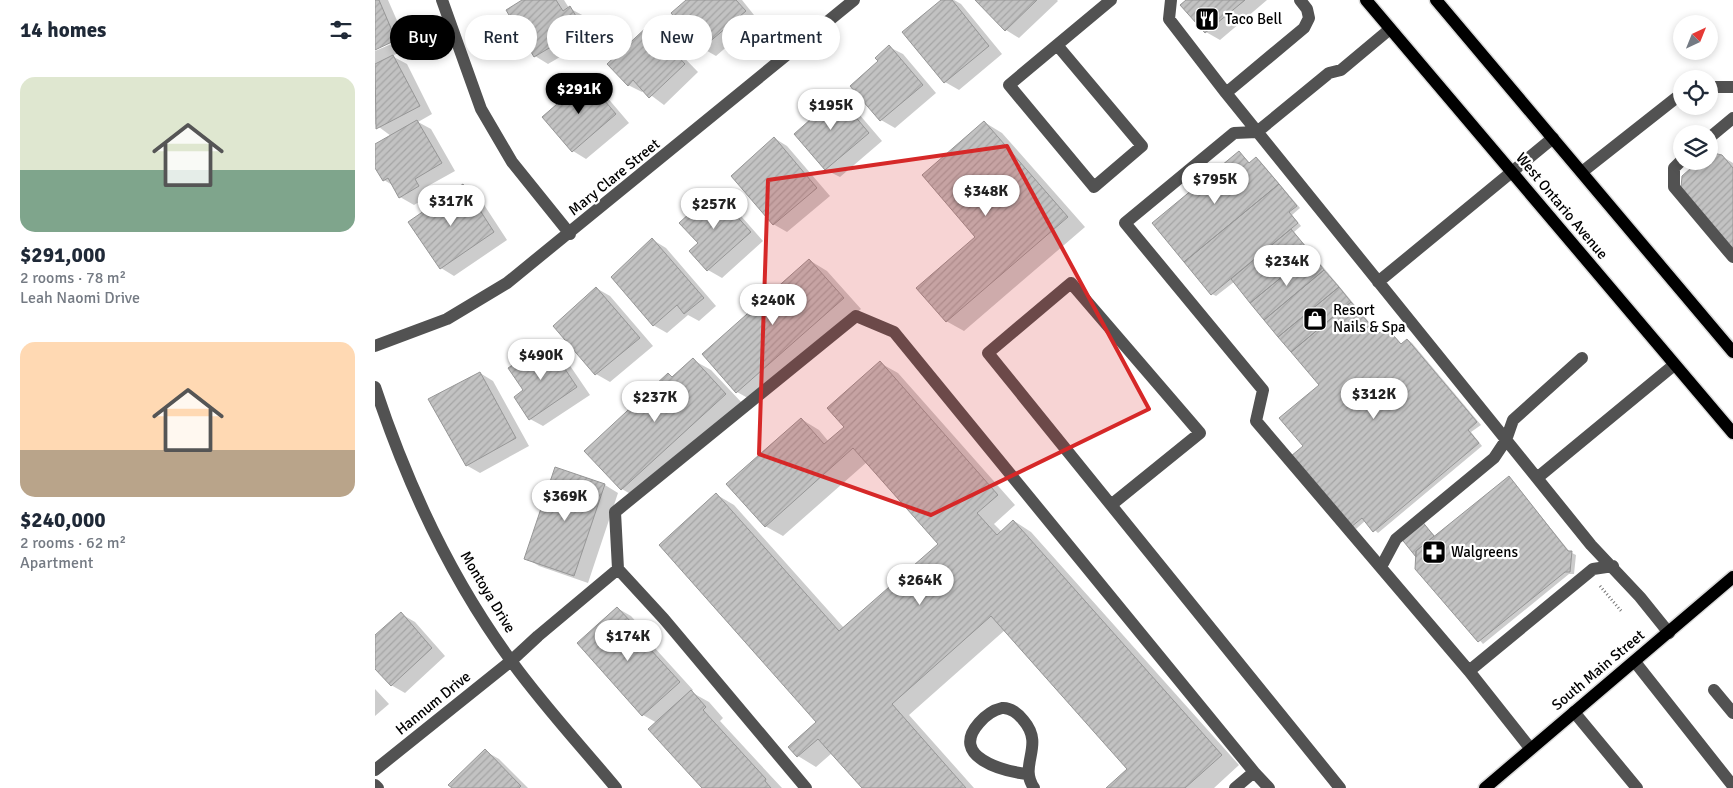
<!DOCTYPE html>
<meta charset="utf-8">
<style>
body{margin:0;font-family:Signika,sans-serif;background:#f6f6f7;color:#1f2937;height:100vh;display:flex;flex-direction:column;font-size:19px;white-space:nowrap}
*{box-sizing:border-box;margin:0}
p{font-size:16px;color:#747a83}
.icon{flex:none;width:28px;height:28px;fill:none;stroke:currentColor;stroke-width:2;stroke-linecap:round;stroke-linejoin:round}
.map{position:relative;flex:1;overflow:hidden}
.panel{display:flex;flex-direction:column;background:#fff;width:375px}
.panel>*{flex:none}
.hud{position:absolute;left:15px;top:15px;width:475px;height:45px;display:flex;gap:10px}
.needle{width:32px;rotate:43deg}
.controls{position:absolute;left:1298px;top:15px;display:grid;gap:10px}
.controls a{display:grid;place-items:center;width:45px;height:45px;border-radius:50%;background:#fff;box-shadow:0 2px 8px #0003;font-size:25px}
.price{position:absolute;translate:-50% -42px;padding:0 11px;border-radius:18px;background:#fff;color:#222;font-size:16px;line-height:32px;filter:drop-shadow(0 1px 2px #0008)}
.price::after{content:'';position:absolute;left:50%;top:30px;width:15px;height:11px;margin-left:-8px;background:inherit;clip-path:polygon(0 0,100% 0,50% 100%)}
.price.selected{background:#000;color:#fff}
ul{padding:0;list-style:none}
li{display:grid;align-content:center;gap:10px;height:265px;padding:0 20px}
li span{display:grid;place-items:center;height:155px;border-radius:15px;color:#555}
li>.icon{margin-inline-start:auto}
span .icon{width:90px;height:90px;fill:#fffc;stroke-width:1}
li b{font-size:21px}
h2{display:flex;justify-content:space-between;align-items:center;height:60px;padding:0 20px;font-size:21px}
.chip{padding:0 18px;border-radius:22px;background:#fff;box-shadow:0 2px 8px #0003;font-size:18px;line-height:45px}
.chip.selected{background:#000;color:#fff}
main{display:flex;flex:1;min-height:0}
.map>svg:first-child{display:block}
</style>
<main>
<section class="panel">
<h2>14 homes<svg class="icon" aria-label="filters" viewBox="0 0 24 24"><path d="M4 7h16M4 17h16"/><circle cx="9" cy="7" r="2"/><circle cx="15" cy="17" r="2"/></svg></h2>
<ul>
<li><span style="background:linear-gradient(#dfe7d0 60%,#7fa58c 0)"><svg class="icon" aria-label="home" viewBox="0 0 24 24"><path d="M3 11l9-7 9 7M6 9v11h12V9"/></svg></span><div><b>$291,000</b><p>2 rooms · 78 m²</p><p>Leah Naomi Drive</p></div></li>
<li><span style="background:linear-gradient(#ffd9b3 70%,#b9a48a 0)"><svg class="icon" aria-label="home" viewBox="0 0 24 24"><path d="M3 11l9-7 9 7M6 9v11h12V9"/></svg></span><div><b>$240,000</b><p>2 rooms · 62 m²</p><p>Apartment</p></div></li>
</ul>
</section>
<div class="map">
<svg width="1358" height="788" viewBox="0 0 1358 788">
<defs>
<pattern id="building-hatch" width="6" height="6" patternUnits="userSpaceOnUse" patternTransform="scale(1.25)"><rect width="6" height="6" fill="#c2c2c2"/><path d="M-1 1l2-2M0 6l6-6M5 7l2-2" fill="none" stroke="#a5a5a5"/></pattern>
</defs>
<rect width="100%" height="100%" fill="#fff"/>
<path fill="#0003" d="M0,0H13L34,48L17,56L32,64L57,114L43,122L56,129L80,171L53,186L57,194L39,205L25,197L19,186L9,180L0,165V145L16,136L0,124V51L28,39L27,37L0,48Z
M149,0H189L194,8L209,16L221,36L173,64L160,56Z
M313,0H367L383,20L341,56L327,48Z
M568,0H579L586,4L627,54L584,90L570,82Z
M601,0H682L683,1L644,38L631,30Z
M813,0H892L845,40L831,32L807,5Z
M274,27L287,35L323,72L289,105L269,90L267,92L253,85Z
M514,47L528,54L561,93L520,128L506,120L476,86L504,62Z
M211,81L225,89L254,123L211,159L198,151Z
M458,92L472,100L507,141L465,177L451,170L420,134L447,111Z
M609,122L627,133L710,227L589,331L571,321L602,237Z
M399,138L412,146L455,196L412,232L398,224Z
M864,152L875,163L881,158L885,161L925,208L917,215L926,226L919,232L1004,334L1011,328L1027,345L1033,340L1037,343L1106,425L1096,432L1107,446L1003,533L990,521L981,529L976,526L930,446L946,385L859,282L841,296L837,294Z
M1335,154L1346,156L1358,163V247L1334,161Z
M88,186L102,194L132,240L79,276L66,268Z
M339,193L352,200L388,241L347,278L333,270L316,251L324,244Z
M278,240L291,248L341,306L324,321L313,315L292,333L278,325Z
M434,260L452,271L486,309L380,402L362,392Z
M221,288L235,296L278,346L235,382L221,374L180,326Z
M172,343L185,351L215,395L168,426L155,419L150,391Z
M318,360L336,370L368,404L264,499L247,489L298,378Z
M505,363L523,373L640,505L619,524L627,532L639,521L656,532L864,765L839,788H733L754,770L630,630L534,715L599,788H488L457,753L441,767L423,756L414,747L443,722L342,495L359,505L469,628L565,544L492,462L408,536L390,526L426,419L444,430L454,442L470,427Z
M105,373L118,381L154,446L105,473L91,465Z
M181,468L230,485L243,493L213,583L164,566L151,558Z
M1134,477L1195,552L1201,555L1199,574H1194L1108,644L1042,568V557L1027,537L1046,521L1061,537Z
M242,608L256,616L270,632L268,635L318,690L316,692L334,702L348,718L345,721L407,788H329L282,723L268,715L203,643Z
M26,614L40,622L70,656L30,693L16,685L0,667V637Z
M0,689L14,704L0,716Z
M110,751L124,759L153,788H78Z"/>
<path fill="url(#building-hatch)" stroke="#969696" d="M0,0H4L21,40L0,50Z
M147,0H181L188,11L195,6L208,28L159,57L131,10Z
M311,0H361L371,11L326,49L296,13Z
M566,0H577L614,46L569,83L527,32Z
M600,0H662L630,31Z
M811,0H870L830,33L805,5Z
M274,25L310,64L274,98L258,80L253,86L232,64Z
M514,45L548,85L505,121L475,86L503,61L500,58Z
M18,55L45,106L1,129L0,64Z
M211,79L241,114L197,152L167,117Z
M458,90L494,133L450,170L419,134L445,111L441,105Z
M42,120L67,163L40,179L44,186L24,198L13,178L8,181L0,168V144Z
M609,121L693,217L571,322L541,288L600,237L547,175Z
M399,137L442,188L398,225L356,176Z
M864,151L874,163L881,157L904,184L809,262L777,223Z
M1334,152L1347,155L1358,168V249L1306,188L1307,176L1324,161H1334Z
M88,184L119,232L65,269L33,222Z
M904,184L922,206L914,212L923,223L836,295L809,262Z
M339,191L376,232L332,271L314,251L323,243L304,223Z
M916,229L936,253L875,303L856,279Z
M277,238L329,298L309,314L302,305L278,326L236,277Z
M936,253L949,270L889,320L875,303Z
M434,259L469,298L361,393L327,354Z
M949,270L964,287L903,337L889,320Z
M221,287L265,338L220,375L178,326Z
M964,287L976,302L916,352L903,337Z
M976,302L1003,334L1011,327L1026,344L1032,339L1102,422L1093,430L1104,443L998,532L987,518L976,527L916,456L928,446L904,418L944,385L916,352Z
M172,342L202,387L154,420L139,397L148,390L133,368Z
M318,358L351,394L246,490L209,451L293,373L297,377Z
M505,361L623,495L602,513L622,535L638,520L847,755L810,788H731L752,769L616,616L517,704L591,788H487L443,739L422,757L413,747L441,722L284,545L341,493L464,631L563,544L478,448L390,527L351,484L426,418L449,444L469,427L452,408Z
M105,372L141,438L91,466L53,399Z
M180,467L230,484L199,576L149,559Z
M1134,476L1193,551H1197L1195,572H1190L1103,642L1040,569L1041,551Z
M1046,520L1059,536L1041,551V557L1025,537Z
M242,607L258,624L255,627L305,682L267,716L202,643Z
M26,612L57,648L16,686L0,669V635Z
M316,690L331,707L328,710L391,779L390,781L396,788H327L273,729Z
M110,749L146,786L144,788H77L73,785Z"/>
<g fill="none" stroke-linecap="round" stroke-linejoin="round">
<g stroke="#dbdbdb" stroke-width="15">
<path id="major" d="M991,0L1358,433
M1061,0L1358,352
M1110,788L1358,577"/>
</g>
<path stroke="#747474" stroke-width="3" stroke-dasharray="1 2.5" stroke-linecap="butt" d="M1225,586L1247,612"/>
<path stroke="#525252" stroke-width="12" d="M67,0L106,109L137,162L195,234
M796,0L794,19L851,93L1216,545L1265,597L1294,633
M1015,29L966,70L954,73L882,132L859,133L750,223L888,390L881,421L1094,671L1155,748
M682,45L767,146L719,187L634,85L736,0
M1334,87H1358
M851,93L929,28L934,18L932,9L925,0
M1334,138L1358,118
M1306,161L1299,168V187L1358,257
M1207,172L1306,94
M1003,282L1178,138
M0,346L72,319L132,283L479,0
M0,387C32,484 76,579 137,662C169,706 206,746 241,788
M1162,478L1299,365
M736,505L825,433L696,283L613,353L965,788
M1006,567L1021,539L1119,458L1131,440L1138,420L1207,358
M1260,662L1358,786
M1094,671L1218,569L1238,566
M1339,690L1358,713
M1199,712L1262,788
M0,770L136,661L163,636L243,569
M879,772L894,788
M652,774C628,771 574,757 604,723C610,716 618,710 627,708C635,707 644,714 649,721C670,746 643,765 659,788
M0,785L3,788
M431,788L289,619L243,569L240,512L481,316L519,332L879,772L860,788"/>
<use href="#major" stroke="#000" stroke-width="12"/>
</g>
<path fill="#d62828" fill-opacity="0.2" stroke="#d62828" stroke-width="4" stroke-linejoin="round" d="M632,146L774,409L556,515L384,454L393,180Z"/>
<defs>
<g id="restaurant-square" transform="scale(1.25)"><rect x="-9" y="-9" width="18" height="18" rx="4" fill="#000" stroke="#fff"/><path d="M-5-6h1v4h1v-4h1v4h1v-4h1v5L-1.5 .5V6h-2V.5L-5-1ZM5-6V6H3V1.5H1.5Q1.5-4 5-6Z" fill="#fff"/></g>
<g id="shop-square" transform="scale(1.25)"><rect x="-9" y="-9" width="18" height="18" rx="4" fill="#000" stroke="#fff"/><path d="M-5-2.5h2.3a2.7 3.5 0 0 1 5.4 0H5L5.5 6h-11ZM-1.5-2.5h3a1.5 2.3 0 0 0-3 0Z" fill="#fff"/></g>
<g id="pharmacy-square" transform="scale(1.25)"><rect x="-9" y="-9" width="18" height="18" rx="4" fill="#000" stroke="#fff"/><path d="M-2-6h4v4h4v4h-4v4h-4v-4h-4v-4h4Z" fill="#fff"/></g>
</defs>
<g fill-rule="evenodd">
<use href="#restaurant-square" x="832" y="19"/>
<use href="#shop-square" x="940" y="319"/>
<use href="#pharmacy-square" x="1059" y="552"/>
</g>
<g text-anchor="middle" stroke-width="4.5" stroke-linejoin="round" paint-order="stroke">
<g font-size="15" fill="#000" stroke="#fff" text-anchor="start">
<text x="850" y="24">Taco Bell</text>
<text x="958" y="315">Resort<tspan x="958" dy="17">Nails &amp; Spa</tspan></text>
<text x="1076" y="557">Walgreens</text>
</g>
<g font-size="15" fill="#000" stroke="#fff">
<text transform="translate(239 177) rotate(-39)" y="5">Mary Clare Street</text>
<text transform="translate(1187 206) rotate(50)" y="5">West Ontario Avenue</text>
<text transform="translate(113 592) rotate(59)" y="5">Montoya Drive</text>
<text transform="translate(1223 670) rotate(-40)" y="5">South Main Street</text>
<text transform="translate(58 703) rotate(-39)" y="5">Hannum Drive</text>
</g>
</g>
</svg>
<div class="controls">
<a><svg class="needle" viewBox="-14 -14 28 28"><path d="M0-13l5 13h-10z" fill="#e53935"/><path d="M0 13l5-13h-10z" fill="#747a83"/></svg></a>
<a><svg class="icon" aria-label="locate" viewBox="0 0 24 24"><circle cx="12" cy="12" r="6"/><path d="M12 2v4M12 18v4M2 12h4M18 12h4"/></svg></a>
<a><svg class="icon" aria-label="layers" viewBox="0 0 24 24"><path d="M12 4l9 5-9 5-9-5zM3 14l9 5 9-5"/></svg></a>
</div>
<b class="price selected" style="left:204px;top:115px">$291K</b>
<b class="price" style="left:456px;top:131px">$195K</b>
<b class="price" style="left:840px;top:205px">$795K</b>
<b class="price" style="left:611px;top:217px">$348K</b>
<b class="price" style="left:76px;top:227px">$317K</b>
<b class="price" style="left:339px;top:230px">$257K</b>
<b class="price" style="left:912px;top:287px">$234K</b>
<b class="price" style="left:398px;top:326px">$240K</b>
<b class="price" style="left:166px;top:381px">$490K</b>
<b class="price" style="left:999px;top:420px">$312K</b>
<b class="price" style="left:280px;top:423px">$237K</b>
<b class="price" style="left:190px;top:522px">$369K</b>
<b class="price" style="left:545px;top:606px">$264K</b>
<b class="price" style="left:253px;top:662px">$174K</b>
<div class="hud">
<a class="chip selected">Buy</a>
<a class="chip">Rent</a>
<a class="chip">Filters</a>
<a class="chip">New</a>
<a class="chip">Apartment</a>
</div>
</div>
</main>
